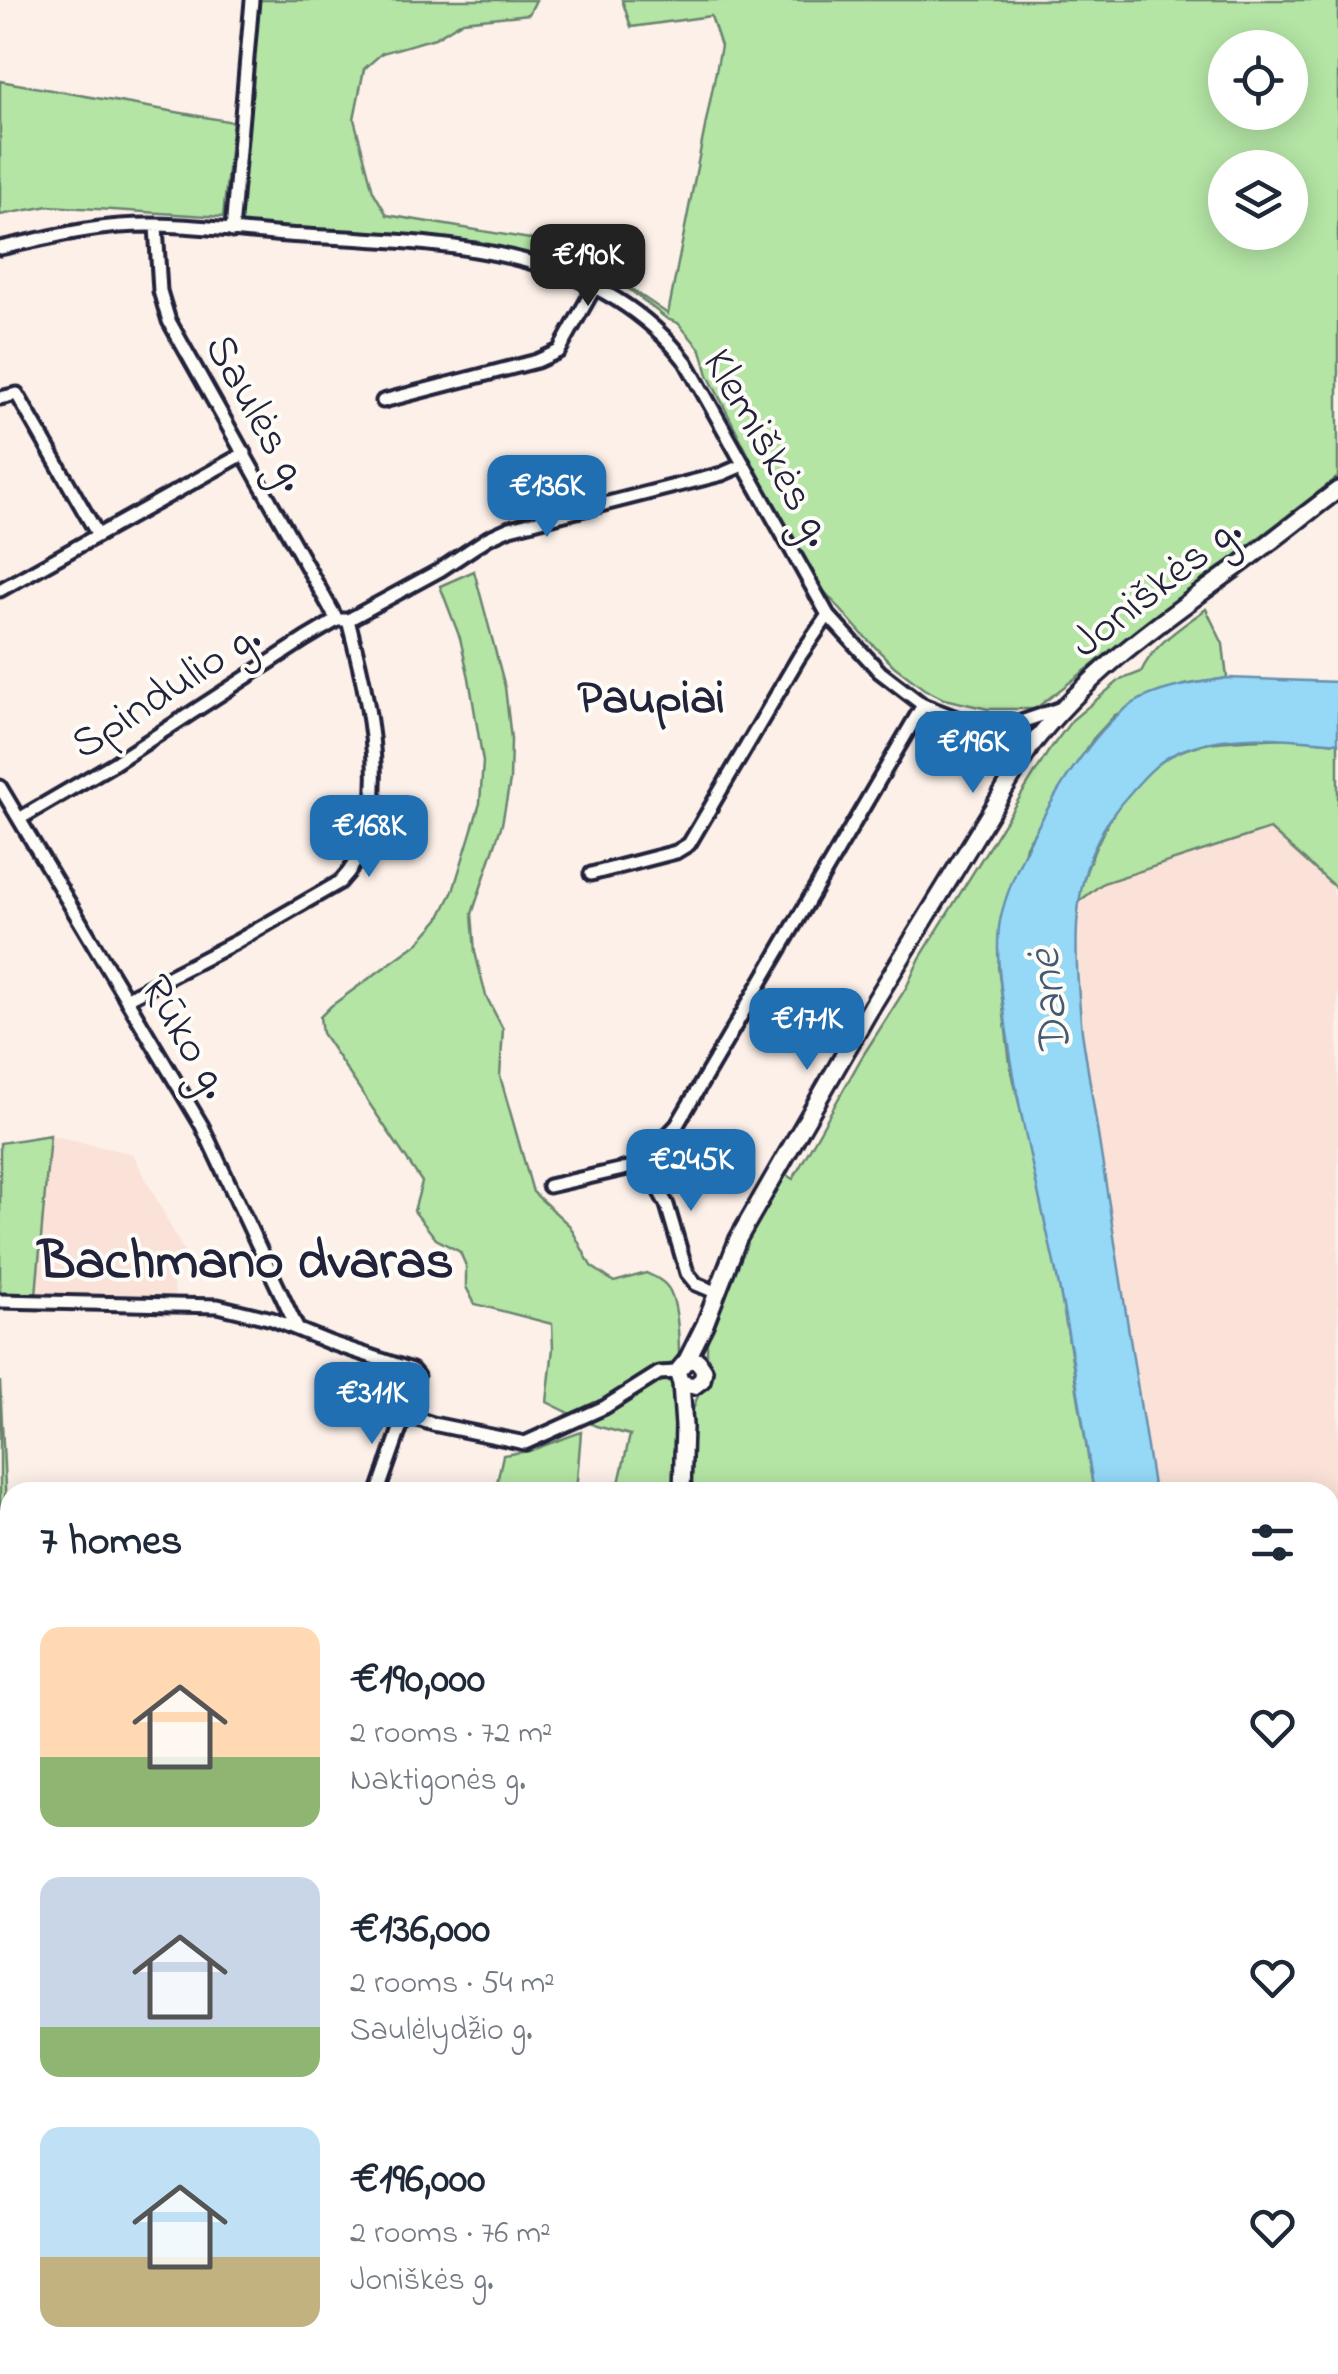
<!DOCTYPE html>
<meta charset="utf-8">
<style>
body{margin:0;font-family:"Indie Flower",sans-serif;background:#f2f2f3;color:#1f2937;height:100vh;display:flex;flex-direction:column;font-size:38px;white-space:nowrap}
*{box-sizing:border-box;margin:0}
p{font-size:32px;color:#747a83}
.icon{flex:none;width:55px;height:55px;fill:none;stroke:currentColor;stroke-width:2;stroke-linecap:round;stroke-linejoin:round}
.map{position:relative;flex:1;overflow:hidden}
.panel{position:absolute;left:0px;top:1482px;width:1340px;height:892px;display:flex;flex-direction:column;background:#fff;border-radius:30px 30px 0 0;box-shadow:0 5px 25px #0003}
.panel>*{flex:none}
.buttons{position:absolute;left:1208px;top:30px;display:grid;gap:20px}
.buttons a{display:grid;place-items:center;width:100px;height:100px;border-radius:50%;background:#fff;box-shadow:0 5px 25px #0003;font-size:50px}
.price{position:absolute;translate:-50% -85px;padding:0 22px;border-radius:20px;background:#1f6fb2;color:#fff;font-size:32px;line-height:65px;filter:drop-shadow(0 2px 5px #0008)}
.price::after{content:'';position:absolute;left:50%;top:60px;width:30px;height:22px;margin-left:-15px;background:inherit;clip-path:polygon(0 0,100% 0,50% 100%)}
.price.active{background:#222;color:#fff}
ul{padding:0;list-style:none}
li{display:flex;align-items:center;gap:30px;height:250px;padding:0 40px}
li span{display:grid;place-items:center;flex:none;width:280px;height:200px;border-radius:20px;color:#555}
li>.icon{margin-inline-start:auto}
span .icon{width:120px;height:120px;fill:#fffc;stroke-width:1}
li b{font-size:42px}
h2{display:flex;justify-content:space-between;align-items:center;height:120px;padding:0 40px;font-size:42px}
.map>svg:first-child{display:block}
</style>
<div class="map">
<svg width="1338" height="2374" viewBox="0 0 1338 2374">
<rect width="100%" height="100%" fill="#fcf0e9"/>
<filter id="ink" filterUnits="userSpaceOnUse"><feTurbulence type="fractalNoise" baseFrequency=".01" numOctaves="2"/><feDisplacementMap in="SourceGraphic" scale="20" xChannelSelector="R" yChannelSelector="G"/><feConvolveMatrix kernelMatrix="1 2 1 2 8 2 1 2 1" color-interpolation-filters="sRGB"/></filter>
<g filter="url(#ink)">
<path fill="#fbe2d8" d="M1270,829L1332,886L1338,909V2183L1330,2182V1492H1154L1082,1032L1075,958L1077,903L1103,883Z
M50,1135L133,1154L185,1254L172,1275L175,1296L36,1295Z"/>
<path fill="#b4e5a5" stroke="#6b8470" stroke-width="2.5" fill-rule="evenodd" d="M260,0H536L529,14L463,21L435,38L382,53L364,69L354,119L373,191L387,215L530,239L630,288L668,314L721,46L711,16L631,27L622,0H1338V477L1035,709H988L944,699L924,689L894,666L863,635L809,574L708,375L701,350L678,323L667,319L629,289L536,256L443,238L245,227L238,214ZM1225,48H1290V112H1225ZM1225,168H1290V232H1225Z
M0,81L233,122L223,217L49,206L0,215Z
M474,571L505,687L511,739L510,781L502,824L472,914L475,952L486,996L503,1029L500,1076L533,1192L570,1226L591,1266L614,1282L646,1273C655,1277 665,1281 670,1291C688,1328 674,1447 673,1492H617L630,1435L596,1426L547,1402L553,1348L552,1324L475,1304L466,1287V1266L460,1252L436,1239L414,1211L422,1182L322,1033L320,1017L331,1006L418,943L439,919L453,891L480,803L483,762L469,678L460,638L440,586Z
M1206,609L1223,644L1227,678L1184,685L1115,715L1093,739L1026,846L998,966L1010,1063L1060,1287L1094,1492H690C690,1467 684,1399 707,1386V1343L722,1291L733,1263L783,1173L793,1179L862,1057L906,988L920,958L1048,752L1072,720L1120,680L1141,672C1154,643 1182,627 1206,609Z
M1287,738L1338,743V890L1270,829L1103,883L1077,903C1090,849 1124,774 1179,752C1212,738 1252,740 1287,738Z
M50,1135L36,1295H0V1143Z
M0,1381L10,1594V1784L0,1782Z
M581,1432L576,1492H495L503,1455L529,1451Z
M10,2209V2341L0,2358V2211Z
M10,2362V2365H947L938,2374H10L6,2369Z
M1139,2365H1303L1302,2374H1129Z"/>
<path fill="#95d9f7" stroke="#6790ac" stroke-width="2.5" d="M1227,678L1338,682V743C1288,738 1226,731 1178,752C1159,760 1144,777 1131,792C1065,862 1074,944 1082,1032L1154,1492H1094C1081,1413 1070,1333 1052,1254C1034,1173 1014,1092 1004,1010C1000,982 996,954 999,927C1007,868 1082,735 1132,704C1160,687 1196,683 1227,678Z
M330,1365L351,1366L390,1381L392,1389L384,1414L374,1419L345,1410L325,1377Z
M947,2365H1139L1129,2374H938Z"/>
<g fill="none" stroke-linecap="round" stroke-linejoin="round">
<g stroke="#22223b" stroke-width="19">
<path id="minor" d="M156,226L160,291L169,321L337,620
M232,231L252,0
M0,248C39,240 79,229 120,226C175,222 232,231 287,235C426,243 591,239 686,362L828,615L880,672L923,705L1011,739L1017,765
M0,398L17,394L98,535
M383,401L537,361L559,351L594,288
M0,590L245,453
M982,722H1021L1059,709
M1009,723L1031,746
M0,787L202,1126L297,1328
M19,819L113,764L305,639L337,620H348L440,570L488,538L510,528L722,474L743,465
M591,874L676,852L689,844L799,657L828,615
M126,999L236,942L340,882C400,821 367,693 348,620
M643,1161L667,1205L687,1273L696,1284L715,1292
M549,1186L632,1167L643,1161L677,1125L923,705
M0,1301L218,1306L272,1319L331,1343L412,1370L417,1376L415,1386L378,1492
M405,1415L433,1424L525,1443L605,1407L659,1373L677,1372
M1330,2353L1338,2318
M0,2367L10,2350
M1309,2374V2365
M1322,2374L1326,2365"/>
</g>
<g stroke="#22223b" stroke-width="22">
<path id="secondary" d="M687,1360L698,1361L704,1370L702,1380L694,1386L681,1383L677,1372L687,1360L705,1324L738,1239L872,1006L1031,746C1087,673 1160,623 1234,569C1269,544 1303,516 1338,490
M681,1383L684,1426L682,1492"/>
</g>
<g stroke="#22223b" stroke-width="25">
<path id="primary" d="M0,2170L10,2169
M0,2189L10,2188
M1330,2222H1338
M1330,2239L1338,2238"/>
</g>
<use href="#minor" stroke="#fdfcf7" stroke-width="11"/>
<use href="#secondary" stroke="#fdfcf7" stroke-width="15"/>
<use href="#primary" stroke="#fedf80" stroke-width="18"/>
</g>
</g>
<g text-anchor="middle" stroke-width="8" stroke-linejoin="round" paint-order="stroke">
<g font-size="45" fill="#22223b" stroke="#fdfcf7">
<text transform="translate(260 411) rotate(61)" y="16">Saulės g.</text>
<text transform="translate(771 446) rotate(60)" y="16">Klemiškės g.</text>
<text transform="translate(1154 584) rotate(-38)" y="16">Joniškės g.</text>
<text transform="translate(164 688) rotate(-33)" y="16">Spindulio g.</text>
<text transform="translate(188 1035) rotate(59)" y="16">Rūko g.</text>
</g>
<g font-size="48" font-weight="bold" fill="#22223b" stroke="#fdfcf7">
<text x="651" y="712">Paupiai</text>
</g>
<g font-size="48" font-style="italic" fill="#445973" stroke="#fdfcf7">
<text transform="translate(1047 1003) rotate(-97)" y="17">Danė</text>
</g>
<g font-size="55" font-weight="bold" fill="#22223b" stroke="#fdfcf7">
<text x="246" y="1277">Bachmano dvaras</text>
</g>
</g>
</svg>
<div class="buttons">
<a><svg class="icon" aria-label="locate" viewBox="0 0 24 24"><circle cx="12" cy="12" r="6"/><path d="M12 2v4M12 18v4M2 12h4M18 12h4"/></svg></a>
<a><svg class="icon" aria-label="layers" viewBox="0 0 24 24"><path d="M12 4l9 5-9 5-9-5zM3 14l9 5 9-5"/></svg></a>
</div>
<b class="price active" style="left:588px;top:309px">€190K</b>
<b class="price" style="left:547px;top:540px">€136K</b>
<b class="price" style="left:973px;top:796px">€196K</b>
<b class="price" style="left:369px;top:880px">€168K</b>
<b class="price" style="left:807px;top:1073px">€171K</b>
<b class="price" style="left:691px;top:1214px">€245K</b>
<b class="price" style="left:372px;top:1447px">€311K</b>
<section class="panel">
<h2>7 homes<svg class="icon" aria-label="filters" viewBox="0 0 24 24"><path d="M4 7h16M4 17h16"/><circle cx="9" cy="7" r="2"/><circle cx="15" cy="17" r="2"/></svg></h2>
<ul>
<li><span style="background:linear-gradient(#ffd9b3 65%,#8fb573 0)"><svg class="icon" aria-label="home" viewBox="0 0 24 24"><path d="M3 11l9-7 9 7M6 9v11h12V9"/></svg></span><div><b>€190,000</b><p>2 rooms · 72 m²</p><p>Naktigonės g.</p></div><svg class="icon" aria-label="heart" viewBox="0 0 24 24"><path d="M12 20l-8-8c-3-5 5-10 8-4 3-6 11-1 8 4z"/></svg></li>
<li><span style="background:linear-gradient(#c9d6e8 75%,#8fb573 0)"><svg class="icon" aria-label="home" viewBox="0 0 24 24"><path d="M3 11l9-7 9 7M6 9v11h12V9"/></svg></span><div><b>€136,000</b><p>2 rooms · 54 m²</p><p>Saulėlydžio g.</p></div><svg class="icon" aria-label="heart" viewBox="0 0 24 24"><path d="M12 20l-8-8c-3-5 5-10 8-4 3-6 11-1 8 4z"/></svg></li>
<li><span style="background:linear-gradient(#bfe0f5 65%,#c2b280 0)"><svg class="icon" aria-label="home" viewBox="0 0 24 24"><path d="M3 11l9-7 9 7M6 9v11h12V9"/></svg></span><div><b>€196,000</b><p>2 rooms · 76 m²</p><p>Joniškės g.</p></div><svg class="icon" aria-label="heart" viewBox="0 0 24 24"><path d="M12 20l-8-8c-3-5 5-10 8-4 3-6 11-1 8 4z"/></svg></li>
</ul>
</section>
</div>
